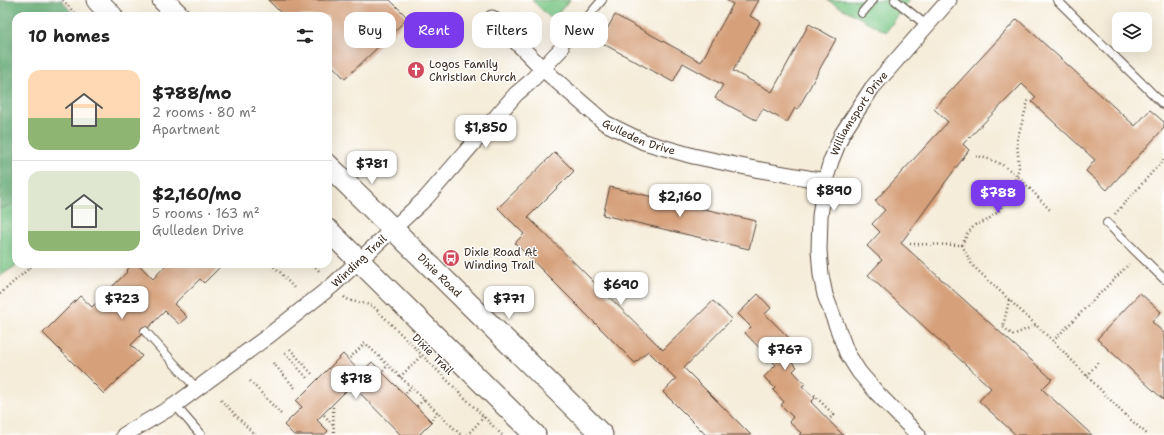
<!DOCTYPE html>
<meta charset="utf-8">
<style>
body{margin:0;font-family:"Shantell Sans",sans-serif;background:#f6f6f6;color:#222;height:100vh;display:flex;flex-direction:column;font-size:15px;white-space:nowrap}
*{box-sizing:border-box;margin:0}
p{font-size:13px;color:#767676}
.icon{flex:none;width:22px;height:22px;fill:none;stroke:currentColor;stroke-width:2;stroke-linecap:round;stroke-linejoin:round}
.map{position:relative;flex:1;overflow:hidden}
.sheet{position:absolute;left:12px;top:12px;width:320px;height:256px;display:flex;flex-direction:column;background:#fff;border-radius:12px;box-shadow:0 4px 16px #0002}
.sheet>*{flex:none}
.top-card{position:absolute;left:344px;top:12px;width:380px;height:36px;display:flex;gap:8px}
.buttons{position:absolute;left:1112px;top:12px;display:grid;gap:8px}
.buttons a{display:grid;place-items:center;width:40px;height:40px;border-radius:8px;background:#fff;box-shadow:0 4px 16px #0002;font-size:20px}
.price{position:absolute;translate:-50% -34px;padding:0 9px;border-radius:8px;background:#fff;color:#222;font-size:13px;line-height:26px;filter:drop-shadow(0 1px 2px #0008)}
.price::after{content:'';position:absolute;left:50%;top:24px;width:12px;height:9px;margin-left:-6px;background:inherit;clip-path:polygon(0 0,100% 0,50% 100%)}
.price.on{background:#7c3aed;color:#fff}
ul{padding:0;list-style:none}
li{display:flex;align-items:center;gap:12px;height:100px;padding:0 16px}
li+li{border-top:1px solid #e0e0e0}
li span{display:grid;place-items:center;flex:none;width:112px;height:80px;border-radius:12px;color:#555}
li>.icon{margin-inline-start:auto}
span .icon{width:48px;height:48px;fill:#fffc;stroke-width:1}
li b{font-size:17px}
h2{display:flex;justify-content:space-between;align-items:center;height:48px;padding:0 16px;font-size:17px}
.chip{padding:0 14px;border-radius:12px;background:#fff;box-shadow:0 4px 16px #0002;font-size:14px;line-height:36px}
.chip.on{background:#7c3aed;color:#fff}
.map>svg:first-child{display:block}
</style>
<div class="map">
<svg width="1164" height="435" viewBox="0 0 1164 435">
<rect width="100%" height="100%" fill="#fff"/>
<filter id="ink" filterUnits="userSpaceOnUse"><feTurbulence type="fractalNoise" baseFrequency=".025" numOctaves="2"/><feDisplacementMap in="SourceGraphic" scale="8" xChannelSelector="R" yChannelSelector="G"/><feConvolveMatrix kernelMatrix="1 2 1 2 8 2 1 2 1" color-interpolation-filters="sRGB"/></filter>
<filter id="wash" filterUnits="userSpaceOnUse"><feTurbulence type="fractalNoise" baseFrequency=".012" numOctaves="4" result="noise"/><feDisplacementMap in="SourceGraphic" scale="16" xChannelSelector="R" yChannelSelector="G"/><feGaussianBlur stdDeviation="0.9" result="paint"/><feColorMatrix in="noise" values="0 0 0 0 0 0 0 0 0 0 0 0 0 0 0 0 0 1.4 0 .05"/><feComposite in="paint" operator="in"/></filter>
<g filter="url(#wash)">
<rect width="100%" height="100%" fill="#f5ecd9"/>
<path fill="#7bc786" stroke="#5b7852" d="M0,0L16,16V264H19L0,276Z
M532,0H570L552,20Z
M827,0H910L886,32Z"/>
<path fill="#64ac73" stroke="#506b48" d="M0,0H62L74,16H16V203L0,209Z"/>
<g id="blocks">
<path fill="#d6a07a" d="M268,0H390L408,18L345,79L328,61V16H284Z
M726,0H759L750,16L760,22L733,71L772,92L809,24L836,39L798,109L795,108L787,122L763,109L756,120L715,98L723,85L683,63L673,82L600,42L615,15L701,62L733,4Z
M1017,19L1135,126L1150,110L1164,122V128L1107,190L1086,171L1095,160L1032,102L1036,97L1022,84L963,144L969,150L901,243L1052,379L1042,389L1092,435H1016L979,401L991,388L868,275L882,260L867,246L880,232L872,224L885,210L875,201L948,122L934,109Z
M555,152L574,171L528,217L663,350L713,301L732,319L684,368L751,435H706L663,392L676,379L648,351L635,363L515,243L524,234L498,208Z
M610,187L756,221L749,249L603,215Z
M133,264H138L153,279L167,264H223L204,283L200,279L174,304L187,317L179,324L165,311L131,345L142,356L104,394L43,333L80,296L92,307L127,272L126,271Z
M1140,293L1161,312L1152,322L1164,333V400L1097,339Z
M758,294L771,308L765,314L798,347L787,357L797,367L793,371L805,384L802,386L815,398L811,402L843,435H799L801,433L789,422L793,417L781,405L784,402L773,390L775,388L764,377L776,365L745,333L751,327L738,314Z
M343,354L361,373L372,362L432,422L420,434L422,435H401L352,385L317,420L328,431L324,435H294L284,425L302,407L296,401Z"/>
</g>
</g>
<g filter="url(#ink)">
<use href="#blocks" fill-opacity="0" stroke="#57473a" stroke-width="1"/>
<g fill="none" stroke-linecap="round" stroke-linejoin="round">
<g stroke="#57473a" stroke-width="10">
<path id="lane" d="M895,0L926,25
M1057,0L1164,105
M862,13L873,0
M561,49L602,0
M1107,223L1164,279
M145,331L197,389
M175,405L201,435"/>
</g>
<g stroke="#57473a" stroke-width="17">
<g id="street">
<path id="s1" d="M492,18L543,69L605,123L644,142L693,156L755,169L825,181"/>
<path id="s2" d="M124,435L175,405L267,337L333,285L426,198L516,94L529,83L561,49"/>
<path id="s3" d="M918,435L877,393L859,372L847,353L825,295L821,275L819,250L820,216L825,181L831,161L842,134L872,88L949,0"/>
</g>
</g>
<g stroke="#57473a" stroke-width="23">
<g id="secondary">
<path d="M97,0L112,16"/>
<path d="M163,0L179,16"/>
<path id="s4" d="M328,165L602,435"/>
<path d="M328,230L535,435"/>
</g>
</g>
<path stroke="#57473a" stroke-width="2.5" stroke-dasharray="1 3" stroke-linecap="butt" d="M63,0L77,16
M976,156C981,157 986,158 991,160C1013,166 1035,195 1051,211
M1115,214L1164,159
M910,244L962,245L972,265L1053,341L1123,413L1148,435
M962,245L968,233L975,225L986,221L998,212L1011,192L1019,168L1017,140L1029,98
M271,264L280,272L294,288
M313,264L321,273
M0,294L34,264
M344,297C352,304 366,301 375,308L502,435
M1009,300L1003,327L1013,335L1036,325
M1053,341L1129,264
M290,349L312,374
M285,353L307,378
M350,358L365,343L461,435
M273,363L296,389
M383,371L388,365
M1087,376L1099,361
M400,377L422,355
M250,381L281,414
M406,393L411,387
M814,395L834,415L829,419
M221,400L255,435
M417,406L424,400
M333,407L334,435
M324,415L333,425
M432,419L438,413
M467,435L484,417"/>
<use href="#lane" stroke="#fff" stroke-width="8"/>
<use href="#street" stroke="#fff" stroke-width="15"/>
<use href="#secondary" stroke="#fff" stroke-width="21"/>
</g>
</g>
<defs>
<g id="church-disc" transform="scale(0.9)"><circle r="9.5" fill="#d1495b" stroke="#fff"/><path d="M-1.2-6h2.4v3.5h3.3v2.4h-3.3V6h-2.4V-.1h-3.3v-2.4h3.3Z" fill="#fff"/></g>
<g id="bus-disc" transform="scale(0.9)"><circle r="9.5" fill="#d1495b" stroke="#fff"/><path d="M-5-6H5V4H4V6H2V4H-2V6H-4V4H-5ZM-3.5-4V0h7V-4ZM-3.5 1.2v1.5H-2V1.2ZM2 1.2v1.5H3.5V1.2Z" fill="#fff"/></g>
</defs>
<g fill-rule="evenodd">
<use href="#church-disc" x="416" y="70"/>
<use href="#bus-disc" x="451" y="258"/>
</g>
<g text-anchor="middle" stroke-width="3" stroke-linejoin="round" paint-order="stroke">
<g font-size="11" fill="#3b2a1e" stroke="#fff" text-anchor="start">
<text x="429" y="68">Logos Family<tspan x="429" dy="13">Christian Church</tspan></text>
<text x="464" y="256">Dixie Road At<tspan x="464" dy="13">Winding Trail</tspan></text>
</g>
<g font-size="11" fill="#3b2a1e" stroke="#fff">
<text dy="4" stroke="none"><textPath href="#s3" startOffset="362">Williamsport Drive</textPath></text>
<text dy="4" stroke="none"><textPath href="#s1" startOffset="191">Gulleden Drive</textPath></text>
<text dy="4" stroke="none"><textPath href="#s2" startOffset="293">Winding Trail</textPath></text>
<text dy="4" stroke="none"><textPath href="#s4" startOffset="157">Dixie Road</textPath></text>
<text transform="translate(433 354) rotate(45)" y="4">Dixie Trail</text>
</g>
</g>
</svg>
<div class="buttons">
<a><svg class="icon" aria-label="layers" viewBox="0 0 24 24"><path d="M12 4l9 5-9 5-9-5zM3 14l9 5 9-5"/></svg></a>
</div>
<b class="price" style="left:486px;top:149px">$1,850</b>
<b class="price" style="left:372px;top:185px">$781</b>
<b class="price" style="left:834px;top:212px">$890</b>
<b class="price on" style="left:998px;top:214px">$788</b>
<b class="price" style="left:680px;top:218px">$2,160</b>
<b class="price" style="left:621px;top:306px">$690</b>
<b class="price" style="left:122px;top:320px">$723</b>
<b class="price" style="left:509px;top:320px">$771</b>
<b class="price" style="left:785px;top:371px">$767</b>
<b class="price" style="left:356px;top:400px">$718</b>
<div class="top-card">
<a class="chip">Buy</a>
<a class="chip on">Rent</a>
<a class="chip">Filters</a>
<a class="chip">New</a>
</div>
<section class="sheet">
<h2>10 homes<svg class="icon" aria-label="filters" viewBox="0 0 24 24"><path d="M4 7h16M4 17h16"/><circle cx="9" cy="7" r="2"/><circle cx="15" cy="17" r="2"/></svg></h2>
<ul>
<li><span style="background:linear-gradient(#ffd9b3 60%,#8fb573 0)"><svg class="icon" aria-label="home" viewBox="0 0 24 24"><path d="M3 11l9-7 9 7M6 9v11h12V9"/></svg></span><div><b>$788/mo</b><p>2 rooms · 80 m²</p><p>Apartment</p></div></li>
<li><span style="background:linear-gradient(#dfe7d0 75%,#8fb573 0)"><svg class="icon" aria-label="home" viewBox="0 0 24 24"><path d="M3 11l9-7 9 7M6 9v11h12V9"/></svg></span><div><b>$2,160/mo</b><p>5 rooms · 163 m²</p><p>Gulleden Drive</p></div></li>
</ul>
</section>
</div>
